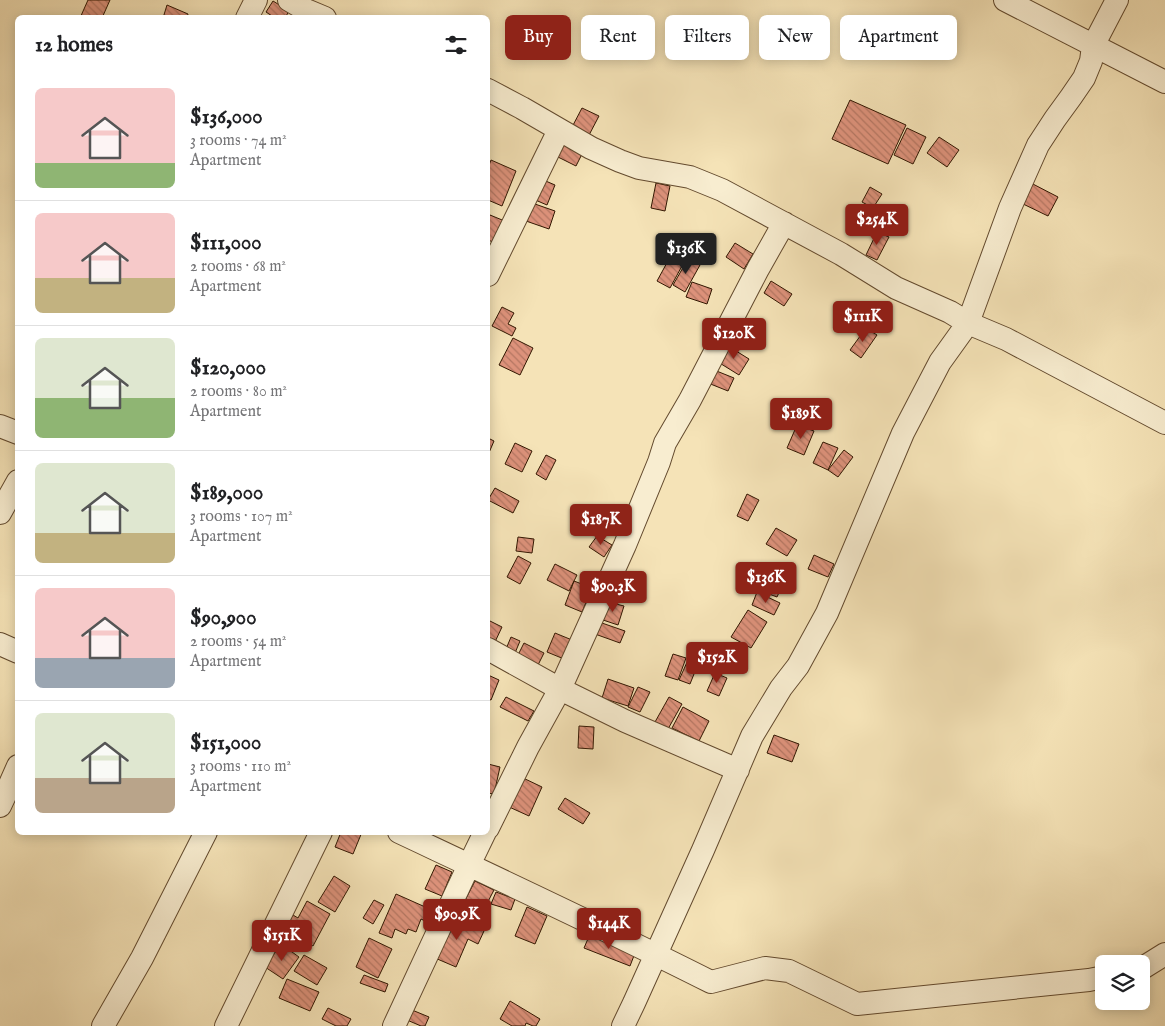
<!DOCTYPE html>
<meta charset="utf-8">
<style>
body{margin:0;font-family:"IM FELL English",serif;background:#f6f6f6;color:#202124;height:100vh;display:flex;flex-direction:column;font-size:19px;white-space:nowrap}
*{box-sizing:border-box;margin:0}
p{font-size:16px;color:#757577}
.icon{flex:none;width:28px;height:28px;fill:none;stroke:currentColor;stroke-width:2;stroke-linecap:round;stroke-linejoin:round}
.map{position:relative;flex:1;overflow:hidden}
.side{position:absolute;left:15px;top:15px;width:475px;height:820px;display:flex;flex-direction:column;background:#fff;border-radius:8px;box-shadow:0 2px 12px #0003}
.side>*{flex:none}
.guide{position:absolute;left:505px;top:15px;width:475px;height:45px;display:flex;gap:10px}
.fabs{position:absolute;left:1095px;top:955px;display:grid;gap:10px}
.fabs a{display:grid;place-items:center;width:55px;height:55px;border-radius:8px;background:#fff;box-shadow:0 2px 12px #0003;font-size:25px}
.price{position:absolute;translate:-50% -42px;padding:0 11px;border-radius:5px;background:#8f2418;color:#fff;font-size:16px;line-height:32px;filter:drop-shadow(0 1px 2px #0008)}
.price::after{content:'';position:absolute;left:50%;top:30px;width:15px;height:11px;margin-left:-8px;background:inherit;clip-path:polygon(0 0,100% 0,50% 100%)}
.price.selected{background:#222;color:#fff}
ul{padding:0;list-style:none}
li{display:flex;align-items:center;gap:15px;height:125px;padding:0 20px}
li+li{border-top:1px solid #e0e0e0}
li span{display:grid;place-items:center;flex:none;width:140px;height:100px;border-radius:8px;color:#555}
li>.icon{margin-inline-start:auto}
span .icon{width:60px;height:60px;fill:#fffc;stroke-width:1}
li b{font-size:21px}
h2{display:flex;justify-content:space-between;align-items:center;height:60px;padding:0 20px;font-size:21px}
.pill{padding:0 18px;border-radius:8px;background:#fff;box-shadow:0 2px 12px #0003;font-size:18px;line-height:45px}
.pill.selected{background:#8f2418;color:#fff}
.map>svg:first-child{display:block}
</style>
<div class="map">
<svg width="1165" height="1026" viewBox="0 0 1165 1026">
<defs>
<pattern id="building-back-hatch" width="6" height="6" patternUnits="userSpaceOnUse" patternTransform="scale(1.25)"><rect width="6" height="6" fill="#dd927b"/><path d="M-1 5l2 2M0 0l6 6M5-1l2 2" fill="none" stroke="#b47662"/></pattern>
</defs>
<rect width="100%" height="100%" fill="#f5e3b7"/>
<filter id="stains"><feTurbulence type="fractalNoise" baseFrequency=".004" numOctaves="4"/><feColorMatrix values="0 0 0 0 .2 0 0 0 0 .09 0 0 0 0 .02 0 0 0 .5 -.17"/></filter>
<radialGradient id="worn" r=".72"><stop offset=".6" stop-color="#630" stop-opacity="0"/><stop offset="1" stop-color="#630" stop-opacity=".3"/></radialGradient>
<path fill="url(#building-back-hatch)" stroke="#321701" d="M88,0H110L102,18H80Z
M273,1L289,11L285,18H275L266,12Z
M167,5L188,14L187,18H163Z
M850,100L906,125L888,164L832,139Z
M582,108L599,116L588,137L571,129Z
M907,128L926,137L913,164L894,155Z
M939,137L959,150L947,167L927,153Z
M560,141L583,152L576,166L554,155Z
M491,160L516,171L502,206L488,200V168Z
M541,179L555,185L547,205L533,199Z
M1029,182L1058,197L1048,216L1019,202Z
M656,183L670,186L665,211L651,208Z
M870,187L882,194L873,208L862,202Z
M532,203L555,211L549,229L526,221Z
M490,215L507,222L498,244L488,240V221Z
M877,232L889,237L877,260L866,255Z
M735,243L753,254L744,269L726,257Z
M669,259L682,266L670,288L657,281Z
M688,259L700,265L685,292L673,285Z
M771,281L792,294L784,306L764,293Z
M692,282L712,289L707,304L686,297Z
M502,307L514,313L508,324L516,328L512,336L492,326Z
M738,323L759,332L751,349L730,340Z
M866,328L877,335L861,358L850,350Z
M513,338L533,348L520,375L499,365Z
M728,346L749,359L739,375L718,362Z
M714,370L734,378L728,391L708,383Z
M797,425L814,431L804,455L787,448Z
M488,438L494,441L488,455Z
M823,442L838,448L828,470L813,463Z
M515,443L532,451L522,472L505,464Z
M844,450L853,457L838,477L828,470Z
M546,455L556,460L546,480L536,474Z
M495,488L519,501L513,513L488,500Z
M747,494L759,500L748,521L737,516Z
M776,528L797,540L787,556L766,544Z
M597,536L612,545L604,557L589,547Z
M518,537L534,539L532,553L516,551Z
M814,555L834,564L828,577L808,569Z
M518,556L531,563L520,584L507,577Z
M555,564L577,575L569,591L547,580Z
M770,567L787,574L783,583L767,576Z
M618,569L635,574L627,599L610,595Z
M574,581L592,588L582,612L565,605Z
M765,582L781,588L777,597L761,591Z
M757,592L780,603L774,615L752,605Z
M608,602L624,606L618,625L603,620Z
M748,610L767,622L751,648L731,637Z
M488,620L502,627L494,644L488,641Z
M599,622L625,631L620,643L595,634Z
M555,633L572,640L564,659L547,652Z
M511,637L520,641L515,653L506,649Z
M524,643L544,653L537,667L517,657Z
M673,654L686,658L678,680L665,676Z
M688,660L698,664L690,684L679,680Z
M715,673L727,678L719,696L707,691Z
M488,675L499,680L491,700L488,699Z
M608,679L634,688L628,706L602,698Z
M638,687L650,692L640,712L628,707Z
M506,697L534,711L528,721L500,707Z
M669,697L682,704L668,729L655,722Z
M683,707L709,721L699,741L672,728Z
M579,726L594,727L593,749L578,748Z
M774,735L799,744L792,762L767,753Z
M488,764L500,767L494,794L488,793Z
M521,777L542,787L529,816L507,806Z
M565,798L590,813L583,824L558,809Z
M341,832H362L353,854L335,847Z
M436,865L452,872L442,896L425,889Z
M334,876L350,886L335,912L318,902Z
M475,881L494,890L480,917L461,908Z
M496,892L515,899L511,910L491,904Z
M396,894L432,910L427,922L421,919L416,932L408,929L406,934L395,929L392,938L379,933Z
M374,900L384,905L373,924L363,918Z
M307,901L330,914L313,946L284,930L293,915L298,918Z
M527,907L547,916L535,944L515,936Z
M451,918L484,931L478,944L468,939L456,967L435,958Z
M590,934L635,953L630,966L584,948Z
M369,938L392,949L378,978L356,967Z
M281,944L299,957L283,979L265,967Z
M304,955L327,968L317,985L294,971Z
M364,975L388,984L385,992L360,983Z
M287,979L319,992L310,1011L279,998Z
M510,1001L540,1019L536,1026H533L526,1023L525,1026H512L500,1019Z
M328,1008L351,1019L347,1026H336L322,1019Z
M412,1010L429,1017L425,1026H421L407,1020Z"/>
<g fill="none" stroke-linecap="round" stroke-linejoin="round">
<g stroke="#634a2e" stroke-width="24">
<path id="minor" d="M289,0L306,10L325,18
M1005,0L1165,82
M247,18L256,0
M488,90L522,108L591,148L620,161L639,168L690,177L722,190L841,254L896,288L950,312L968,323L1006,339L1165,423
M488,275L559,130
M0,426L18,433
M0,513L18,481
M0,644L18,652
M488,649L560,689L625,721L738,770
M0,806L7,791L18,766
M488,828L528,747L560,689L625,545L659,462L665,443L690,400L758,269L784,223
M399,832C503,881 608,930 711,982L765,968L789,971L857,1004L1089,980L1104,977
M1141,969L1165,954
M103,1026L142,958L206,832
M226,1026L321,832
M394,1026L469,865L485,832
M623,1026L634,1003L703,850L752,736L781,688L798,666L827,613L903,433L940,362L968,323L1010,208L1038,145L1055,119L1071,97L1084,78L1091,61L1093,46L1117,0"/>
</g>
<use href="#minor" stroke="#f8edd0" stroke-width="22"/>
</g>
<rect width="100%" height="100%" filter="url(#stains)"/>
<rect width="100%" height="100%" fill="url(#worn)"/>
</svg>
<div class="fabs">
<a><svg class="icon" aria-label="layers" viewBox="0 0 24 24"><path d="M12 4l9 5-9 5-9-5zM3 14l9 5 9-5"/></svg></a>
</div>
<b class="price" style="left:877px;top:246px">$254K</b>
<b class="price selected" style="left:686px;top:275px">$136K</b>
<b class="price" style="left:863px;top:343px">$111K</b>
<b class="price" style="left:734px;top:360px">$120K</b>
<b class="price" style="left:801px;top:440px">$189K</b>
<b class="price" style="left:601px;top:546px">$187K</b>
<b class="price" style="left:766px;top:604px">$136K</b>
<b class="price" style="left:613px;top:613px">$90.3K</b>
<b class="price" style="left:717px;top:684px">$152K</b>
<b class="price" style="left:457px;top:941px">$90.9K</b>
<b class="price" style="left:609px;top:950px">$144K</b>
<b class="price" style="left:282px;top:962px">$151K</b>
<div class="guide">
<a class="pill selected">Buy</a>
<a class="pill">Rent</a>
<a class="pill">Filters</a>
<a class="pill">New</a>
<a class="pill">Apartment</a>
</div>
<section class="side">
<h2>12 homes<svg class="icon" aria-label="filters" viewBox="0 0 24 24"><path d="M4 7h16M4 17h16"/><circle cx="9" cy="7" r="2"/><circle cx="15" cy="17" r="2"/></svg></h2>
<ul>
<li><span style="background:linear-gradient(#f6c9c9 75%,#8fb573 0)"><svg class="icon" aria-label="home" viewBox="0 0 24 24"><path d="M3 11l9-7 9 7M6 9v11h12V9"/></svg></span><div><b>$136,000</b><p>3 rooms · 74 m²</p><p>Apartment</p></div></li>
<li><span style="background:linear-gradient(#f6c9c9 65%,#c2b280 0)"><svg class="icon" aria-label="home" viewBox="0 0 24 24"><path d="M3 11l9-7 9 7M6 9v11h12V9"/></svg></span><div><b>$111,000</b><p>2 rooms · 68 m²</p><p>Apartment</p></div></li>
<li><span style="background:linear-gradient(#dfe7d0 60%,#8fb573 0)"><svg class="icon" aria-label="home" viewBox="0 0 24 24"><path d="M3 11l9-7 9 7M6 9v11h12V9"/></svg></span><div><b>$120,000</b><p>2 rooms · 80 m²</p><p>Apartment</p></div></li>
<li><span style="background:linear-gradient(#dfe7d0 70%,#c2b280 0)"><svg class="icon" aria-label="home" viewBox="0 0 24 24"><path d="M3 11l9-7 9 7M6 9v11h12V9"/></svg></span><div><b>$189,000</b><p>3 rooms · 107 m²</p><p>Apartment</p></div></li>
<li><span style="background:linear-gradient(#f6c9c9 70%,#9aa5b1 0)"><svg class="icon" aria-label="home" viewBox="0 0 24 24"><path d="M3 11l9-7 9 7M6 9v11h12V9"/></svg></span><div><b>$90,900</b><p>2 rooms · 54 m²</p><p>Apartment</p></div></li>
<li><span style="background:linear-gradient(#dfe7d0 65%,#b9a48a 0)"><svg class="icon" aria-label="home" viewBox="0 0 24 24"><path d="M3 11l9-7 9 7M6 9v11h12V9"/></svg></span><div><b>$151,000</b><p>3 rooms · 110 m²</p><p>Apartment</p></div></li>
</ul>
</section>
</div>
